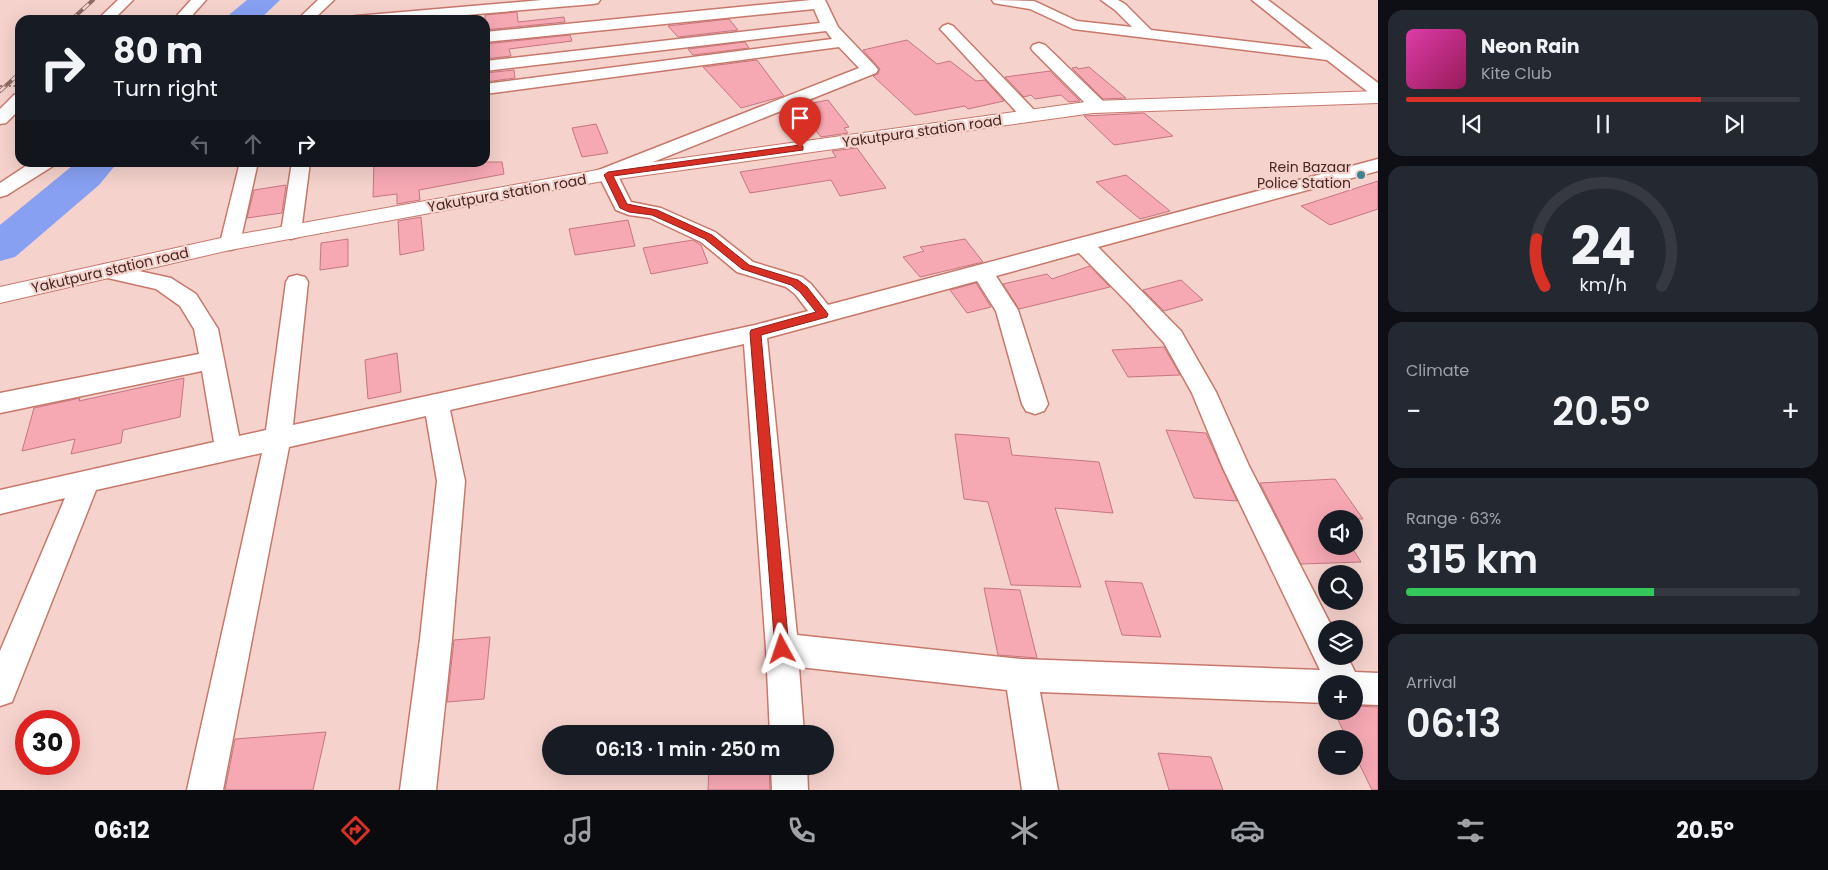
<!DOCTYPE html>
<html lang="en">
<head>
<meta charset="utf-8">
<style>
  body { margin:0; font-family:Poppins,sans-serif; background:#242831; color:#f1f3f6; height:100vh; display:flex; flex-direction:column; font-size:19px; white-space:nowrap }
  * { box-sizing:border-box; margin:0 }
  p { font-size:16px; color:#9ea1a6 }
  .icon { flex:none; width:28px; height:28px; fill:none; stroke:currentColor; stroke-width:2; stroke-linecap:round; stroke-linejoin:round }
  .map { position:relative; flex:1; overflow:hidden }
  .sheet { display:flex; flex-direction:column; gap:10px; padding:10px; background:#0d0f14; width:450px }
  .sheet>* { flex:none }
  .guide { position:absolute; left:15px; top:15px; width:475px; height:152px; border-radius:15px; box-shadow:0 5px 20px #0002; background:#171b24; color:#f1f3f6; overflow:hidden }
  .fabs { position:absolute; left:1318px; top:510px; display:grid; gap:10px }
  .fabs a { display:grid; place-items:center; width:45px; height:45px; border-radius:50%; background:#171b24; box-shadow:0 5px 20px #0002; font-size:25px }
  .speed { position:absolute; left:15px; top:710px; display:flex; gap:10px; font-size:25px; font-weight:700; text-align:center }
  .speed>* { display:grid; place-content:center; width:65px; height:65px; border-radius:50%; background:#171b24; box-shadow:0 5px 20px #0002; line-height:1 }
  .speed .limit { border:8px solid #d22; background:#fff; color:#111 }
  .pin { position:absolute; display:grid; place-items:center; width:42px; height:42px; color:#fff; margin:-51px -21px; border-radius:50% 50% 50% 0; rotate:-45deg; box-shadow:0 0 5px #0007 }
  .pin .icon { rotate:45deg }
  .me { position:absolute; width:55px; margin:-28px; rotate:355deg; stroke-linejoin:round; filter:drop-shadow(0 0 4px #0008) }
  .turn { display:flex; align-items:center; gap:18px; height:105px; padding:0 15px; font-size:22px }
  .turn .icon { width:65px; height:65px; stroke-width:2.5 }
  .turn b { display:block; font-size:35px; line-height:42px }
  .lanes { display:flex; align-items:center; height:48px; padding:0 15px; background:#0003; justify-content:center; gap:25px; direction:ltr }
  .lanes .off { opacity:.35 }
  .big { font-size:38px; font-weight:600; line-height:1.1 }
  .sheet .card { flex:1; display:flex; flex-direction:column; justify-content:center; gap:8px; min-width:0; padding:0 18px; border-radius:15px; background:#242831 }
  .sheet .dial { align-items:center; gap:0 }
  .dial svg { height:130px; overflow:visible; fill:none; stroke:#363941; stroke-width:7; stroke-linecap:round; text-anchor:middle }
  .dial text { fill:#f1f3f6; stroke:none }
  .song { display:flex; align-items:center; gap:15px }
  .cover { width:60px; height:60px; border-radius:8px; background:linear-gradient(135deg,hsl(320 70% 55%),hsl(330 70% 35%)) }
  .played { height:5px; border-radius:2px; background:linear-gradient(90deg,#d93025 75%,#363941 75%) }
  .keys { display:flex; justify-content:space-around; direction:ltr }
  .heat { display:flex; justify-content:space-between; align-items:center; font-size:28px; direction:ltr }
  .charge { height:8px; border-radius:4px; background:linear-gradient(90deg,#34c759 63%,#363941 0) }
  .trip { position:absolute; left:542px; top:725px; width:292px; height:50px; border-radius:25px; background:#171b24; box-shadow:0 5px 20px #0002; font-weight:600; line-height:50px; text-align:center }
  .tabs { display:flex; height:80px; justify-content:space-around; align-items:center; background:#090b0e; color:#9ea1a6 }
  .tabs .icon { width:35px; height:35px }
  .tabs .active { color:#d93025 }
  .tabs b { font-size:22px; color:#f1f3f6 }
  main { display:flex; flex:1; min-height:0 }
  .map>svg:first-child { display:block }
</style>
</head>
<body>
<main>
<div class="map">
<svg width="1378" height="790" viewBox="0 0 1378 790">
  <rect width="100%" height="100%" fill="#f5d2cc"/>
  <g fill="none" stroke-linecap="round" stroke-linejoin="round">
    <g fill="#87a0f2" fill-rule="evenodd">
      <path d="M247,0H280L259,20H226L230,14Z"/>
      <path d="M77,162H118L99,185L15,257L0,261V225Z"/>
    </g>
  </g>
  <g fill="#f6a8b3" stroke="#c57682">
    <path d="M517,12L518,22L564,17L565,22L485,30V15Z"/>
    <path d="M729,19L738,30L678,37L668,26Z"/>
    <path d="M570,35L572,41L509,49L511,56L485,59V44Z"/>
    <path d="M907,40L937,64L950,61L976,81L985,80L1004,101L968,109L965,106L915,115L873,76L878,74L880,69L863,50Z"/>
    <path d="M745,42L749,48L693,55L688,49Z"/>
    <path d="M757,60L784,96L741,108L703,67Z"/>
    <path d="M1077,67L1078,69L1089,67L1126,98L1103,99L1072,68Z"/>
    <path d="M514,70L515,78L485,82V73Z"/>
    <path d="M1050,71L1080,101L1069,102L1061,95L1035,99L1031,95L1024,97L1005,77Z"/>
    <path d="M828,100L849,127L844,128L848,133L821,137L797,106Z"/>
    <path d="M1144,113L1173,136L1114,145L1084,116Z"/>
    <path d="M596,124L608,153L582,157L572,128Z"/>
    <path d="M857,148L886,188L840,196L831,180L750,193L740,172L836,157L832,151Z"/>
    <path d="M374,162H502L504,174L419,190L420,200L397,204V194L373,197Z"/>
    <path d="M1126,175L1170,211L1140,219L1096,182Z"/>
    <path d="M1378,181V209L1330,225L1301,206Z"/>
    <path d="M286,185L282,213L247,218L254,190Z"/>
    <path d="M421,217L424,250L400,255L398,221Z"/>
    <path d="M628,220L635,246L575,255L569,229Z"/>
    <path d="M348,239V266L320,270L321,243Z"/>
    <path d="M965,239L983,262L920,277L903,257L924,251L920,247Z"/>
    <path d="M693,240L701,245L708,263L651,274L643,248Z"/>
    <path d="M1090,266L1110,287L1019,309L1003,284L1047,274L1052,279Z"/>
    <path d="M1181,280L1203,300L1164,311L1143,290Z"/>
    <path d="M976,283L991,307L967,313L950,290Z"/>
    <path d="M1164,347L1180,375L1128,377L1112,350Z"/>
    <path d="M397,353L401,392L368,399L365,360Z"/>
    <path d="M184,378L180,417L123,430L121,443L71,454L75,439L22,451L34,408L80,398L79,401Z"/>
    <path d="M1166,430L1206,433L1237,501L1194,498Z"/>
    <path d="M955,434L1009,438L1012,455L1099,462L1113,513L1055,508L1081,587L1011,585L988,502L964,499Z"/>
    <path d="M1335,479L1363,519H1326V546H1351L1361,562L1301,564L1260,483Z"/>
    <path d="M1105,581L1142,583L1161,637L1122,635Z"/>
    <path d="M984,588L1020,590L1037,658L998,655Z"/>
    <path d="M490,637L484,699L447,702L454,640Z"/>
    <path d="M1354,706L1378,707V790H1372L1354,753V739H1347L1334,711H1354Z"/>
    <path d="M326,732L313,790H225L235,739Z"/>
    <path d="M1158,753L1211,757L1223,790H1169Z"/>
    <path d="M709,766H769L770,790H708Z"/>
  </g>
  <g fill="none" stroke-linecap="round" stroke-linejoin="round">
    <g stroke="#c7786b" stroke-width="3">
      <g id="minor">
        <path d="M118,0H133L113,20H97Z"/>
        <path d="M191,0H206L188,20H173Z"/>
        <path d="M318,0H334L313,20H297Z"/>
        <path d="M542,0H600L598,3L593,4L408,20H349L351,17L356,16Z"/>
        <path d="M811,0H825L838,27L876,67L878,70L876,73L618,176L631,202L661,208L715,232L753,262L802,277L811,284L828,305L1378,159V171L1098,247L1181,331L1216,392L1249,466L1333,629H1326V656H1347L1355,672L1378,673V705L1354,704V684H1326V703L1040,692L1058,790H1022L1007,690L799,667L804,734H770L766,649L744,344L450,410L465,481L452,639L436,790H400L420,639L437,481L426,416L289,447L223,790H187L262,453L96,490L12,702L0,706V651L65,498L0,514V490L214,442L202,371L0,413V393L199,354L194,329L180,306L156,289L99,276L96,271L99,266L107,264L171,278L196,294L218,329L239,436L266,430L286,282L289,277L297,275L305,277L308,282L293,425L755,325L808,311L795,294L786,287L737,272L701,242L650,218L629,215L616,210L601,180L596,179L593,175L596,171L859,68L839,47L485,94V84L832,39L826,31L485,71V61L820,23L814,9L485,42V32ZM1079,253L1130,305L1164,343L1192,393L1223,468L1320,670L1021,659L797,635L767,338L977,281L996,311L1022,404L1026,411L1035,414L1044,411L1048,404L1018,310L996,276Z"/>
        <path d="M992,0L1034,1L1077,21L1132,27L1115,10L1101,0H1118L1125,4L1151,30L1313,49L1252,0H1268L1378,83V96L1372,95L1327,60L1073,29L1030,9L999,4L994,3Z"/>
        <path d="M948,24L953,26L1036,112L1039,116L1036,120L1030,121L1024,120L943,32L940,29L943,26Z"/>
        <path d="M1039,43L1045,45L1105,103L1108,107L1105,111L1099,112L1093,111L1033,51L1031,48L1033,45Z"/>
        <path d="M20,94V109L6,123L0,124V109L14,95Z"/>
        <path d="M32,162H55L53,166L7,195L0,197V183Z"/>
        <path d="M240,162H258L240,243L237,248L230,250L223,248L220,243Z"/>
        <path d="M292,162H310L301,232L298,237L291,239L284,237L281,232Z"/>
        <path d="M771,766H807L808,790H772Z"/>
      </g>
    </g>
    <g stroke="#c7786b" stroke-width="2">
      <path id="tertiary" d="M1378,91V103L1093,113L603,181L230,250L0,303V287L230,236L603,169L1093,101Z"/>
    </g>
    <use href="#minor" fill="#fff" fill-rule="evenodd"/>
    <use href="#tertiary" fill="#fff" fill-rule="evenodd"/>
    <g stroke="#8c6b66" stroke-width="4">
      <g id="rail">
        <path d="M71,20L93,0"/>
        <path d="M0,91L20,73"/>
      </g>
    </g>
    <use href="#rail" stroke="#f5d2cc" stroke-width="2.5" stroke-dasharray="8" stroke-linecap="butt"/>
    <path stroke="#9c7b75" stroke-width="2" stroke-dasharray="2 2.5" stroke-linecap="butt" d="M0,86H20"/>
  </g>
  <path fill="#d93025" stroke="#8d1f18" d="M800,145L803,146V150L613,176L627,204L657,210L712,235L749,265L798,280L807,287L828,314L827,317L761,335L789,649L787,654L782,656L777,654L775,649L750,333L751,330L816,312L800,292L791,285L742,269L705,239L652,215L629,212L620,208L604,175L608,172Z"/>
  <circle fill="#3e8490" stroke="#f5d2cc" stroke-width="2" cx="1361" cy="175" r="5"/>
  <g text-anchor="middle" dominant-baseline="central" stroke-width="4.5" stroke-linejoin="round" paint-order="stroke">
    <g font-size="14" fill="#472722" stroke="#f5d2cc">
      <text transform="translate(922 131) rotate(-8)">Yakutpura station road</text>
      <text transform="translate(507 193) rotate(-10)">Yakutpura station road</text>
      <text transform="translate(110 270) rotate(-13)">Yakutpura station road</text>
    </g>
    <g font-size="14" fill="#472722" stroke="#f5d2cc" text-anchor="end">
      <text x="1351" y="167">Rein Bazaar<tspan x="1351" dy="16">Police Station</tspan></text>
    </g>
  </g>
</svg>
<div class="fabs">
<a><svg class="icon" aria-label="sound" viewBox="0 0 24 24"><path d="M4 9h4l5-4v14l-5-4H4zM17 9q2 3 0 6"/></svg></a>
<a><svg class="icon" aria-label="search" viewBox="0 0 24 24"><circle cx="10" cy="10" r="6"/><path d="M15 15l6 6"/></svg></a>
<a><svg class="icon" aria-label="layers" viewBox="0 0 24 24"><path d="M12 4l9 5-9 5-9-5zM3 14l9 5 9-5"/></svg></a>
<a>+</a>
<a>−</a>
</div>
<div class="speed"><div class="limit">30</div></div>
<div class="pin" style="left:800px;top:148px;background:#d93025"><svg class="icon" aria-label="arrive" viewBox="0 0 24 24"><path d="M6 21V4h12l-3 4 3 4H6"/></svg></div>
<svg class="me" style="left:782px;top:649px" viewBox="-20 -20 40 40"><path d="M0-17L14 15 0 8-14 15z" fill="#d93025" stroke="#fff" stroke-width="4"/></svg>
<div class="trip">06:13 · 1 min · 250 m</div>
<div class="guide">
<div class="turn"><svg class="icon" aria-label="right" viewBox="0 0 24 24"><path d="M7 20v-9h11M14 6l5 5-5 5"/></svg><div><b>80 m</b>Turn right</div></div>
<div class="lanes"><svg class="icon off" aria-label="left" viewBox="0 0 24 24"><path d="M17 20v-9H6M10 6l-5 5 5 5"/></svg><svg class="icon off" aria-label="ahead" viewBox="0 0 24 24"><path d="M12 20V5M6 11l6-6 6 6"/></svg><svg class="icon" aria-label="right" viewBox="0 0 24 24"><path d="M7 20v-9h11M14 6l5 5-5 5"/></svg></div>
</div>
</div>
<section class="sheet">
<div class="card">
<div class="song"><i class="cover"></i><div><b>Neon Rain</b><p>Kite Club</p></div></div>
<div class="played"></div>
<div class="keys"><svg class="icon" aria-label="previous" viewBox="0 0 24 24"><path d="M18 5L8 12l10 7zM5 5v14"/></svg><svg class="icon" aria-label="pause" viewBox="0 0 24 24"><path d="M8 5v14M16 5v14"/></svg><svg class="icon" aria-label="next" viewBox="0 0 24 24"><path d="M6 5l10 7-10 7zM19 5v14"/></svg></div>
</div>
<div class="card dial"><svg viewBox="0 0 100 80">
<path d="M14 69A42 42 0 1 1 86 69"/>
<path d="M14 69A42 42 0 0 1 9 40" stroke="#d93025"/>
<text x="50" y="56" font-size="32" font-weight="700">24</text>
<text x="50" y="72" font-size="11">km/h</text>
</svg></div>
<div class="card"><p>Climate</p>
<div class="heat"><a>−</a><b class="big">20.5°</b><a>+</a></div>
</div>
<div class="card"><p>Range · 63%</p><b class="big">315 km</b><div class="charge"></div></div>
<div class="card"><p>Arrival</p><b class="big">06:13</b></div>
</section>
</main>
<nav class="tabs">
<b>06:12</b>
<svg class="icon active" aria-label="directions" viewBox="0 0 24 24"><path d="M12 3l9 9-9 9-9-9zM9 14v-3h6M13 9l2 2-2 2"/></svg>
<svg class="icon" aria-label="music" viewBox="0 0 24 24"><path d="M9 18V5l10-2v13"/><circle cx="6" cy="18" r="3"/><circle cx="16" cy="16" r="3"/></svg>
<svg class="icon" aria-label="phone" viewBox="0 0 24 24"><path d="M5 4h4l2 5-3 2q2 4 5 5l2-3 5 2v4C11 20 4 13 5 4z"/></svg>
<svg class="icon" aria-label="climate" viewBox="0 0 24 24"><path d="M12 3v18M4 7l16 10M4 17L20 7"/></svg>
<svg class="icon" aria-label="car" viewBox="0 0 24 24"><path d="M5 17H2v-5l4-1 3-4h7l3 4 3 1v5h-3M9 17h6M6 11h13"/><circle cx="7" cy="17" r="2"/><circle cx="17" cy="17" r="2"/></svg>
<svg class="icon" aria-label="filters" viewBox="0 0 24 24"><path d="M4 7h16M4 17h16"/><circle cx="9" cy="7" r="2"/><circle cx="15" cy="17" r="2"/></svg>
<b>20.5°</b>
</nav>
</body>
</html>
